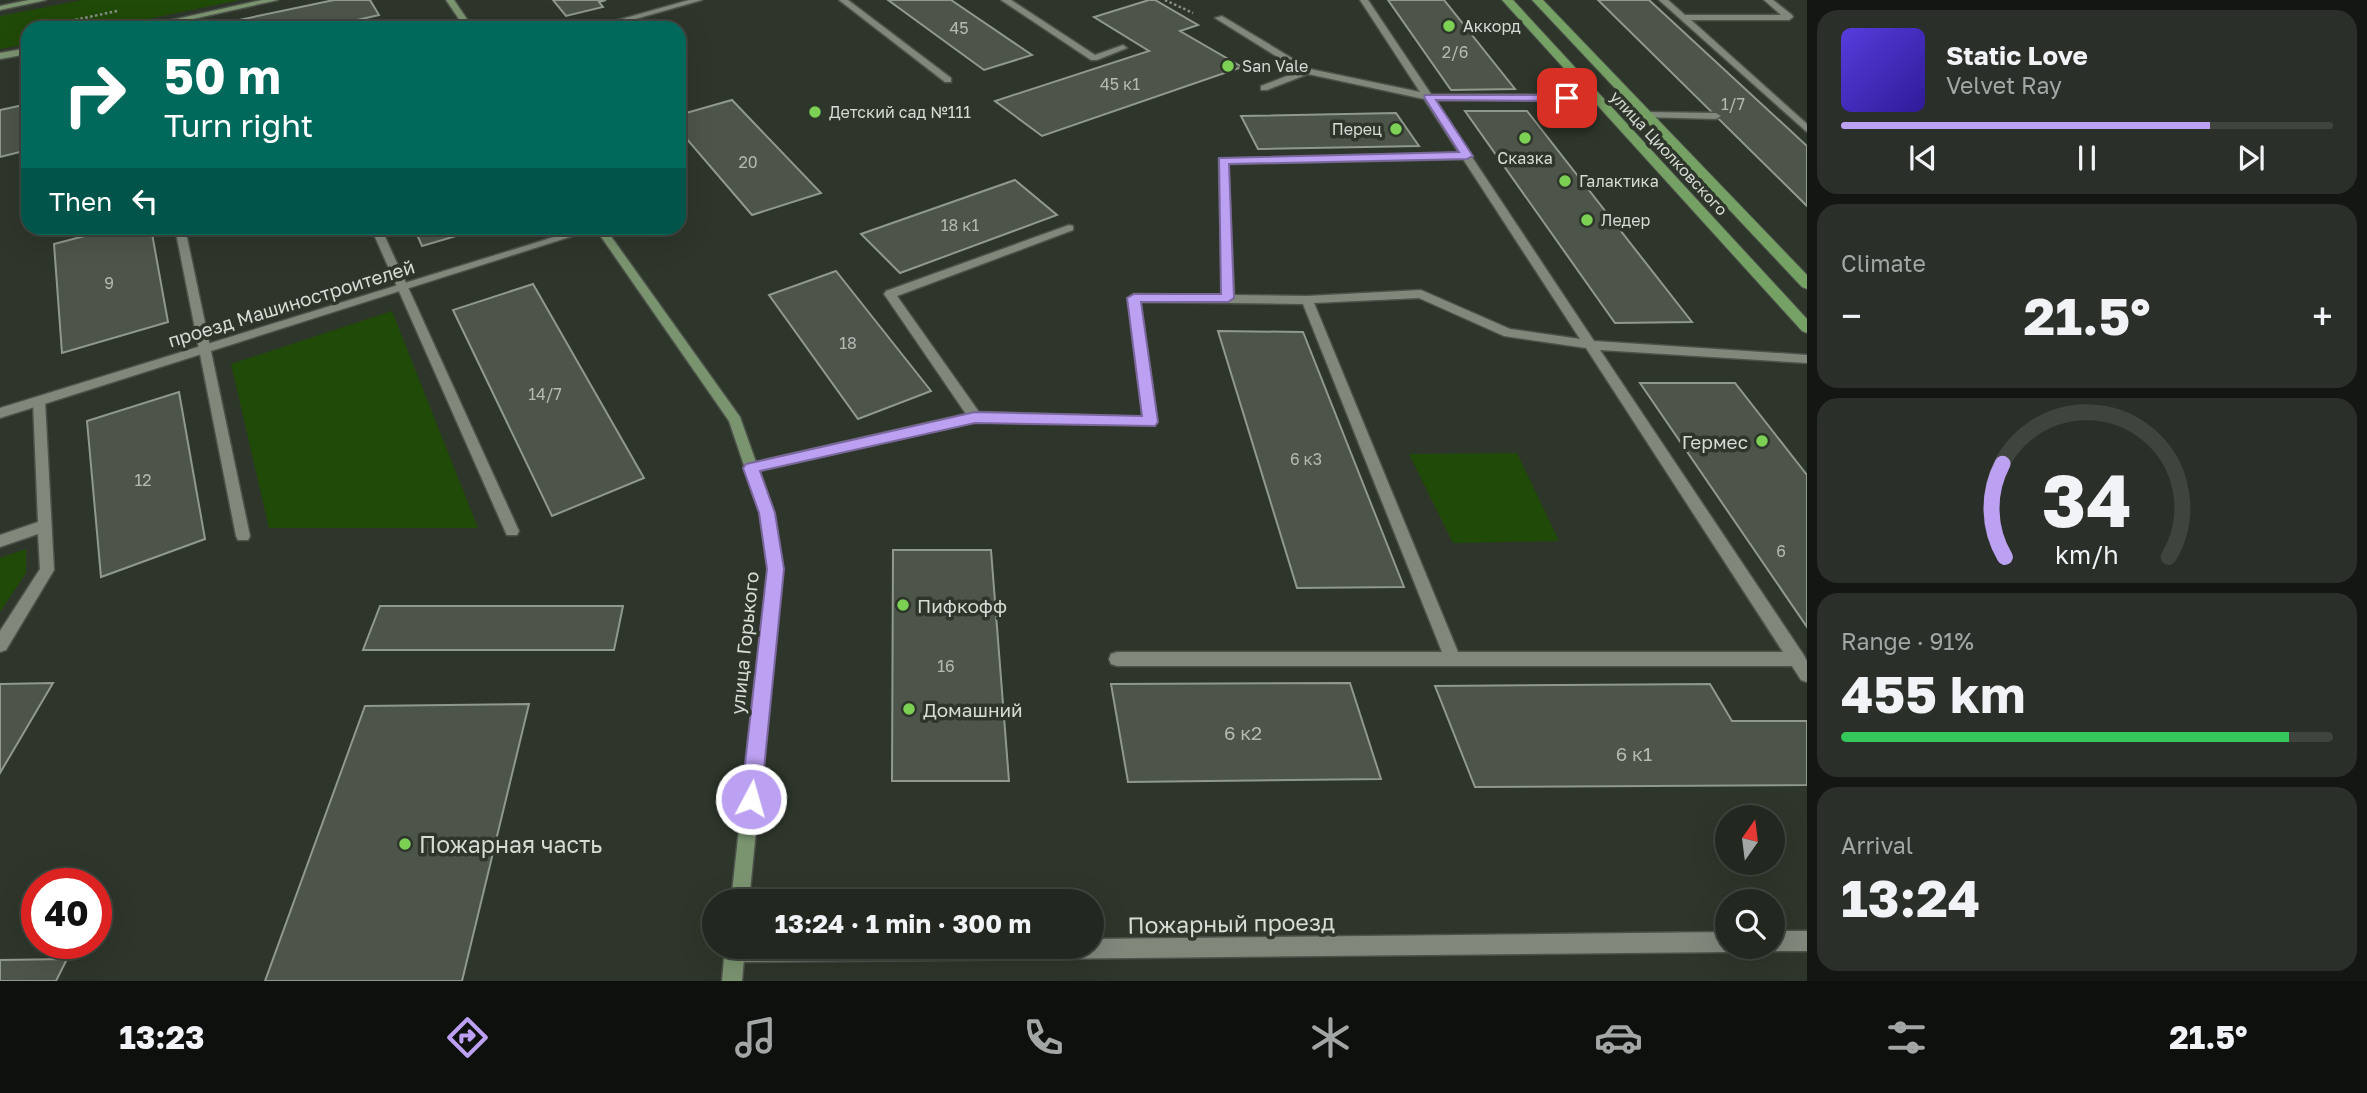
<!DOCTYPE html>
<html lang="en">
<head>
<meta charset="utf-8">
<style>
  body { margin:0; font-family:"Golos Text",sans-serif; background:#2a3029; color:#f1f3f6; height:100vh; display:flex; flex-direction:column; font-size:26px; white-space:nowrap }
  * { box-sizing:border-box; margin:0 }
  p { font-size:23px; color:#a2a6a5 }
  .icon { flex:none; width:38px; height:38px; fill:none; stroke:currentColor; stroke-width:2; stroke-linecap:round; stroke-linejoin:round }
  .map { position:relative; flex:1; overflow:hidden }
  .panel { display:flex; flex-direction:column; gap:10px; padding:10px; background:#131612; width:560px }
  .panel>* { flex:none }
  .hud { position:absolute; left:21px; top:21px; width:665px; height:214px; border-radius:21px; box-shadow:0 7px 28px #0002,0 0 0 2px #3f443e; background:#00695c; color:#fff; overflow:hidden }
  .needle { width:46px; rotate:14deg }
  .fabs { position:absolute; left:1715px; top:805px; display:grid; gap:14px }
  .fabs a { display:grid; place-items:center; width:70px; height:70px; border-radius:50%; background:#222820; box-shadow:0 7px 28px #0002,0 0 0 2px #3f443e; font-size:35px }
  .speed { position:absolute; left:21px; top:868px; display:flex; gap:14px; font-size:35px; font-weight:700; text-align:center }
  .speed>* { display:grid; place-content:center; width:91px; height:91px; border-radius:50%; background:#222820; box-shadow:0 7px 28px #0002,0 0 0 2px #3f443e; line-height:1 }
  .speed .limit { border:10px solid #d22; background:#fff; color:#111 }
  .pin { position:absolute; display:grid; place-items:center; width:60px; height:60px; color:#fff; margin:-30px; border-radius:14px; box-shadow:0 4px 10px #0006 }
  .me { position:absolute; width:77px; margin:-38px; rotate:6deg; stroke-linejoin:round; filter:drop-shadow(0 0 5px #0008) }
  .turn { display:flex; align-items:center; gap:24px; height:147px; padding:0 28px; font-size:32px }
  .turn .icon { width:91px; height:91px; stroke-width:2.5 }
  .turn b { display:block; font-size:49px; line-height:60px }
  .then { display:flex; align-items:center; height:66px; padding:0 28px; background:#0003; gap:14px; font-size:26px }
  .big { font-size:52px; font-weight:700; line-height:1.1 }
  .panel .card { flex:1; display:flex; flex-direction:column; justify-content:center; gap:10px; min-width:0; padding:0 24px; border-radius:21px; background:#2a3029 }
  .panel .dial { align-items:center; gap:0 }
  .dial svg { height:182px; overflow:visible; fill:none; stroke:#3f443e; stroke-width:7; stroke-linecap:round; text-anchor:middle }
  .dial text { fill:#f1f3f6; stroke:none }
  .song { display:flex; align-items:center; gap:21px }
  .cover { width:84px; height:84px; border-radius:10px; background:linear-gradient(135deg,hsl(250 70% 55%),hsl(250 70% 35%)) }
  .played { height:7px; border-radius:4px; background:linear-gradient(90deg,#bca0f2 75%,#3f443e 75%) }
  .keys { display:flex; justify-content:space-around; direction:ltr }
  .heat { display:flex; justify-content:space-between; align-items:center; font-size:38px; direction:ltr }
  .charge { height:10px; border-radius:5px; background:linear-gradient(90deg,#34c759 91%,#3f443e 0) }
  .trip { position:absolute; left:702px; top:889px; width:402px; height:70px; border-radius:35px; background:#222820; box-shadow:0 7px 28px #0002,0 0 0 2px #3f443e; font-weight:700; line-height:70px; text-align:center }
  .tab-bar { display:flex; height:112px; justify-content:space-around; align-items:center; background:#0e100d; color:#a2a6a5 }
  .tab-bar .icon { width:49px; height:49px }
  .tab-bar .active { color:#bca0f2 }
  .tab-bar b { font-size:32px; color:#f1f3f6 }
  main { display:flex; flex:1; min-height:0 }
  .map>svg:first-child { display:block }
</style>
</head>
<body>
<main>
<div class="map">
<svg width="1807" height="981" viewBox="0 0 1807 981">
  <rect width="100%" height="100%" fill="#2e362b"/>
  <g fill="#204a07">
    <path d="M82,0H240L104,28H28V44L0,49V16Z"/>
    <path d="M392,311L478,528H269L231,364Z"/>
    <path d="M1517,453L1559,541L1453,543L1409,454Z"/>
    <path d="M26,549V573L0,612V558Z"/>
  </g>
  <g fill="#4d554a" stroke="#90998d" stroke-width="2">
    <path d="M334,0H370L379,15L322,28H222L220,24Z"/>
    <path d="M553,0H606L599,2L603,7L566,16Z"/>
    <path d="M888,0H951L1032,55L984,70Z"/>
    <path d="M1149,0H1155L1198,25L1180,31L1242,67L1042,136L995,101L1149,51L1094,17Z"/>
    <path d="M1388,0H1444L1515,89L1451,90Z"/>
    <path d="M1598,0H1649L1807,146V206Z"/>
    <path d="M732,100L821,193L752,215L679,130V115Z"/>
    <path d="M28,104V150L0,157V110Z"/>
    <path d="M1465,111H1527L1692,322L1615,323Z"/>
    <path d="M1396,113L1419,146L1258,149L1241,116Z"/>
    <path d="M1015,180L1057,215L900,273L861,234Z"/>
    <path d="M115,228H151L168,322L62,353L54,244Z"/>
    <path d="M414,228H483L422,246Z"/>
    <path d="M836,271L931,391L858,419L769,295Z"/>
    <path d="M533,284L644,478L552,516L453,310Z"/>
    <path d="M1218,331L1303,332L1404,587L1297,588Z"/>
    <path d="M1640,383H1735L1807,475V627Z"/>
    <path d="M179,392L205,539L101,577L87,421Z"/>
    <path d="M893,550H991L1009,781H892Z"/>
    <path d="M380,606H623L614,650H363Z"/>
    <path d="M53,683L0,773V684Z"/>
    <path d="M1350,683L1381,779L1128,782L1111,684Z"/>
    <path d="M1710,684L1732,721H1807V785L1475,787L1435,686Z"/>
    <path d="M529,704L462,981H265L365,706Z"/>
    <path d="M67,959L56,981H0V960Z"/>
  </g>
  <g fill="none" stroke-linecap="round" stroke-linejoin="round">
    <g stroke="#4c524a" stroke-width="3">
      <g id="lane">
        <path d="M689,0H702L604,28H590Z"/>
        <path d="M839,0H848L951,78V82H945Z"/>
        <path d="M1001,0H1011L1095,55L1123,45L1127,48L1097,60H1091Z"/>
        <path d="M1360,0H1368L1431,94L1595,95L1600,98L1595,101L1434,100L1594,341L1807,355V363L1600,350L1803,654L1807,661V682L1801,680L1792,666H1117L1111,664L1109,659L1111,654L1117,652H1442L1303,304L1140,302L1157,422L1155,425L975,422L751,473L746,472L744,468L751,463L966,414L884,294L886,291L1069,225L1073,226V230L897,296L979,412L1143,417L1128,298L1134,294L1222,295L1219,159L1459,153L1424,99L1308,74L1267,90H1261V86L1300,71L1215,18L1222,16L1310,69L1420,92ZM1463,159L1580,339L1510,329L1421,290L1307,296L1234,295L1228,164ZM1419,298L1504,336L1586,348L1783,652H1458L1314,303Z"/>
        <path d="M1659,0H1668L1685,15H1781L1764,0H1773L1792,15L1793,17L1789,20H1691L1807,124V132Z"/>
        <path d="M1645,112L1716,113L1721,116L1716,119L1642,117V113Z"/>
        <path d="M175,228H185L250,536L248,540H238L236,536Z"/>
        <path d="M371,228H381L519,531L517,535H507L505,531Z"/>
        <path d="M39,396L45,401L54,570L6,650L0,652V631L40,569L38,534L0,547V535L38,522L33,401Z"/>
      </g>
    </g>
    <g stroke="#4c524a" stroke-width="3">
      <g id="street">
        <path d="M583,228H598L0,418V408Z"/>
        <path d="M1773,931H1807V951H1773L1766,948L1773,947Z"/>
        <path d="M1727,932V947H1735L1727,952L734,962L727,959L724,952L726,947H1092V939Z"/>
      </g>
    </g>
    <g stroke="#4c524a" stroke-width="3">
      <g id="secondary">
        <path d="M29,0H46L0,10V6Z"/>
        <path d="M262,0H278L152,28H136Z"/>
        <path d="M446,0H454L473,28H465Z"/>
        <path d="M28,48V54L0,59V53Z"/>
        <path d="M595,228H605L740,417L774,513L782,569L749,901H731L768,569L760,513L729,421Z"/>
        <path d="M725,947H745L742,981H722Z"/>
      </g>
    </g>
    <g stroke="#4c524a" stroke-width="2">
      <g id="primary">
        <path d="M1502,0H1513L1807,319V333L1802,331Z"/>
        <path d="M1532,0H1543L1807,275V289L1802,287Z"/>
      </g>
    </g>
    <g stroke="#888e86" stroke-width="2.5" stroke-dasharray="2.5 2.5" stroke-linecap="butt">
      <path d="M1165,0L1193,13"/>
      <path d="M51,25L117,11"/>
    </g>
    <use href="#lane" fill="#80887c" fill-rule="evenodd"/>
    <use href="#street" fill="#80887c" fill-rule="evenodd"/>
    <use href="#secondary" fill="#7b9470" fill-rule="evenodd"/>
    <use href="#primary" fill="#76a164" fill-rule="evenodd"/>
  </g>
  <path fill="#bca0f2" stroke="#7a689d" stroke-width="2" d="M1425,95H1567L1573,98L1567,101L1436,100L1473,156L1467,159L1229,164L1234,298L1228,302H1141L1158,422L1155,426L975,423L760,471L775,513L784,569L761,799L758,806L751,809L744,806L741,799L767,569L759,513L743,468L746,464L975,412L1142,416L1127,298L1134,294H1221L1219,158L1459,152L1424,97Z"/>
  <g fill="#7cd155" stroke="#2e362b" stroke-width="2.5">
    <circle cx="1449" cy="26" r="7"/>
    <circle cx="1228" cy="66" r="7"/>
    <circle cx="815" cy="112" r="7"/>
    <circle cx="1396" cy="129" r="7"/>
    <circle cx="1525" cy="138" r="7"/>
    <circle cx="1565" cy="181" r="7"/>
    <circle cx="1587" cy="220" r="7"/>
    <circle cx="1762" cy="441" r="7"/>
    <circle cx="903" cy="605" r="7"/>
    <circle cx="909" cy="709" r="7"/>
    <circle cx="405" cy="844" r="7"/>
  </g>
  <g text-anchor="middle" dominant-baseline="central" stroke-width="7" stroke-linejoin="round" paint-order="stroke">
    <g font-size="16" fill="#d6dbd4" stroke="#2e362b" text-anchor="start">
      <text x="1463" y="26">Аккорд</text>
      <text x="1242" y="66">San Vale</text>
      <text x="829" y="112">Детский сад №111</text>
      <text x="1382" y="129" text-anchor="end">Перец</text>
      <text x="1525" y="158" text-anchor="middle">Сказка</text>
      <text x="1579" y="181">Галактика</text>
      <text x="1601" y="220">Ледер</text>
    </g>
    <g font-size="16" fill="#b4bab2">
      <text x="959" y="28">45</text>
      <text x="1455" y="52">2/6</text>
      <text x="1120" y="84">45 к1</text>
      <text x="1733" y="104">1/7</text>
      <text x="748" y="162">20</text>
      <text x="960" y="225">18 к1</text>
      <text x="109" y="283">9</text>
      <text x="848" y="343">18</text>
      <text x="545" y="394">14/7</text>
      <text x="1306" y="459">6 к3</text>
      <text x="143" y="480">12</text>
      <text x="1781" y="551">6</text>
      <text x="946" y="666">16</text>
    </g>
    <g font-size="16" fill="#d6dbd4" stroke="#2e362b">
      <text transform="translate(1669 153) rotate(47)">улица Циолковского</text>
    </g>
    <g font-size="19" fill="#d6dbd4" stroke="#2e362b">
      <text transform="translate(291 303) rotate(-17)">проезд Машиностроителей</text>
      <text transform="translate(744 643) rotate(-84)">улица Горького</text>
    </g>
    <g font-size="19" fill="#d6dbd4" stroke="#2e362b" text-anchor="start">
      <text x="1748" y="441" text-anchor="end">Гермес</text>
      <text x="917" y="605">Пифкофф</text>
      <text x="923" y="709">Домашний</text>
    </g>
    <g font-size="19" fill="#b4bab2">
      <text x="1243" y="732">6 к2</text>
      <text x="1634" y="753">6 к1</text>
    </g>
    <g font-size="23" fill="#d6dbd4" stroke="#2e362b" text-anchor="start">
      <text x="419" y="844">Пожарная часть</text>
    </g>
    <g font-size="23" fill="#d6dbd4" stroke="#2e362b">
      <text transform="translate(1231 923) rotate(-1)">Пожарный проезд</text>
    </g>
  </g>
</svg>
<div class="fabs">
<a><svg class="needle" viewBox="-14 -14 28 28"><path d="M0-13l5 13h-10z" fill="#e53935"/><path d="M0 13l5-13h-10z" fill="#a2a6a5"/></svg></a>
<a><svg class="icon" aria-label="search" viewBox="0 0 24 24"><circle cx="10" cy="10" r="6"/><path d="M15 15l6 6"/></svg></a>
</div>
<div class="speed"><div class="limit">40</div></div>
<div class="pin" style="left:1567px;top:98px;background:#d93025"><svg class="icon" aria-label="arrive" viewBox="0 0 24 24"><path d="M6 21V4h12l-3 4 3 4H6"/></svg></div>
<svg class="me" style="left:751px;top:799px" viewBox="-20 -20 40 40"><circle r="17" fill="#bca0f2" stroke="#fff" stroke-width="3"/><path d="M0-11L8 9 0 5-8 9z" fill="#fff"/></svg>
<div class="trip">13:24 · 1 min · 300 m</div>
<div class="hud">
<div class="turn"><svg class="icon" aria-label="right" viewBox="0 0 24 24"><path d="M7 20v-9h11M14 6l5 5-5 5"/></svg><div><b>50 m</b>Turn right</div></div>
<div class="then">Then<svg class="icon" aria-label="left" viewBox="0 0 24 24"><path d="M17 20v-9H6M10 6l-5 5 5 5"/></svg></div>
</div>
</div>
<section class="panel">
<div class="card">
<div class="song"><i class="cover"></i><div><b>Static Love</b><p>Velvet Ray</p></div></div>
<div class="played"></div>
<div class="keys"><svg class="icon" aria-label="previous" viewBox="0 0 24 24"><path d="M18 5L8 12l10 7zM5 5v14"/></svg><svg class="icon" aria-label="pause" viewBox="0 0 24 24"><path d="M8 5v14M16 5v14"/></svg><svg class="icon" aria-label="next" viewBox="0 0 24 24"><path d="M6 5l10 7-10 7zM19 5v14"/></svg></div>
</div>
<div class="card"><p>Climate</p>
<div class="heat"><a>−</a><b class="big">21.5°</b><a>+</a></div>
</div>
<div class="card dial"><svg viewBox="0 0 100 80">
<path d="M14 69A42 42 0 1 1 86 69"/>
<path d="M14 69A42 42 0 0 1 13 28" stroke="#bca0f2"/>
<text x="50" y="56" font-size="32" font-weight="700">34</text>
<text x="50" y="72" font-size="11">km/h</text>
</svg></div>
<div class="card"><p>Range · 91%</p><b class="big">455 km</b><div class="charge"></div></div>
<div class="card"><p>Arrival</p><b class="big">13:24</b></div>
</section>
</main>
<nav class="tab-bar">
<b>13:23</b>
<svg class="icon active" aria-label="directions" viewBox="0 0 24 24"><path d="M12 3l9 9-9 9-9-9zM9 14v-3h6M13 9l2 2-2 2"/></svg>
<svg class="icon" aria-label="music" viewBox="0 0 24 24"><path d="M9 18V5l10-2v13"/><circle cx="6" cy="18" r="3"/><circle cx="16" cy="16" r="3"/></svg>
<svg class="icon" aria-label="phone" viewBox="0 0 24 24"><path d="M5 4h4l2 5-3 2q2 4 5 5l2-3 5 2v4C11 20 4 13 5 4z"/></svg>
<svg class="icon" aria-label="climate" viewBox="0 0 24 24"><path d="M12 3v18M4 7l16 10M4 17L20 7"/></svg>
<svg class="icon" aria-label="car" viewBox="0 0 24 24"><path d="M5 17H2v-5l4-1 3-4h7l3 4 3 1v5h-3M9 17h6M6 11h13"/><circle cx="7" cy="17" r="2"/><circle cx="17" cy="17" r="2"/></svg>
<svg class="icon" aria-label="filters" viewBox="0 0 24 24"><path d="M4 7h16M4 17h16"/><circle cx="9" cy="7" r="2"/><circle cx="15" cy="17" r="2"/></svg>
<b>21.5°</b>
</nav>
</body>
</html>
